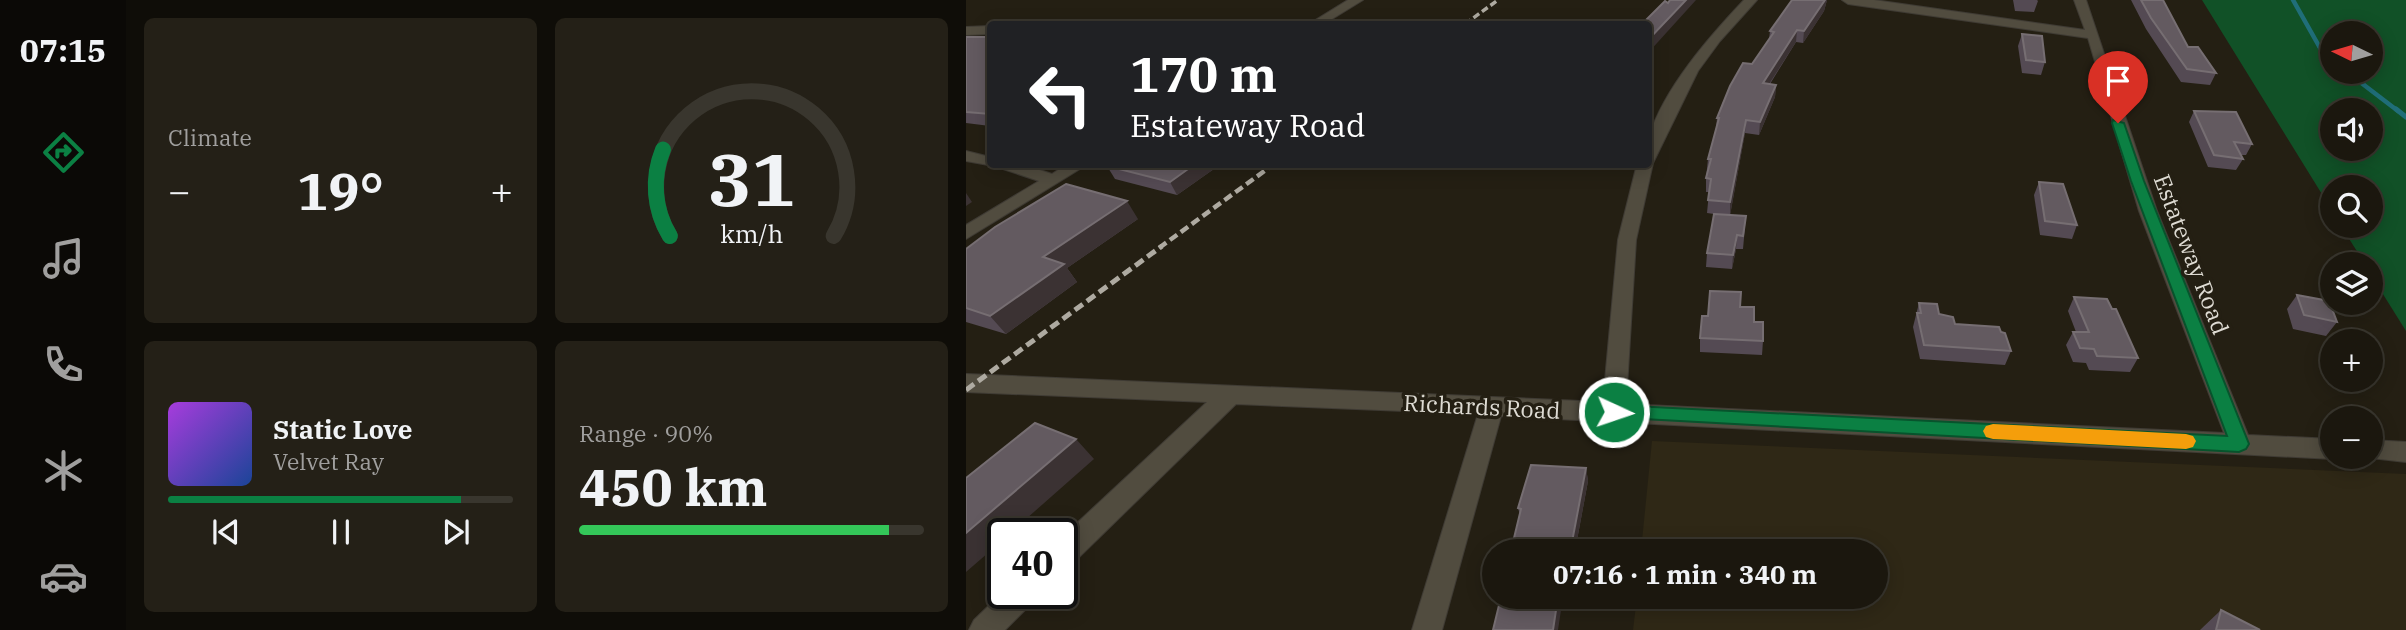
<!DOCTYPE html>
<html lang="en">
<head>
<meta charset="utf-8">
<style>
  body { margin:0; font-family:"IBM Plex Serif",serif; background:#242017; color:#f1f3f6; height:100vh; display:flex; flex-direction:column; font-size:26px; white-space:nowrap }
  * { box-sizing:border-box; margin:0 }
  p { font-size:23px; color:#a09f9e }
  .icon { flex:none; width:38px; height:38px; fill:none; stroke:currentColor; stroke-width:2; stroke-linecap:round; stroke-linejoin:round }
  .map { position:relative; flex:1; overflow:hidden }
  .details { display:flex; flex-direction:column; gap:18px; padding:18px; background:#0f0d08; width:840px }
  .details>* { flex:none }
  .guide { position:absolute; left:21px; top:21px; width:665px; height:147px; border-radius:7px; box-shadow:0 4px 18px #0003,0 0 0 2px #39362e; background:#202124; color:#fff; overflow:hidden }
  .needle { width:46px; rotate:275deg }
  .fabs { position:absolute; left:1354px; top:21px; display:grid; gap:14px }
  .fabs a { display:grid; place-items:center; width:63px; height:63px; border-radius:50%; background:#1b170e; box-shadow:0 4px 18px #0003,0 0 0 2px #39362e; font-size:35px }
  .speed { position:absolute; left:21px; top:518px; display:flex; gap:14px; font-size:35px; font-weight:700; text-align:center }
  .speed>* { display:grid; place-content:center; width:91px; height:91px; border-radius:50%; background:#1b170e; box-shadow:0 4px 18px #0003,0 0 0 2px #39362e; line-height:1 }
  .speed .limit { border:4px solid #111; border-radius:10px; background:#fff; color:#111 }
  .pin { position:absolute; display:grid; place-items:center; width:60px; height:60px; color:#fff; margin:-72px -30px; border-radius:50% 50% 50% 0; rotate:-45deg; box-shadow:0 0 7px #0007 }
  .pin .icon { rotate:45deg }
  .me { position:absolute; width:77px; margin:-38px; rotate:93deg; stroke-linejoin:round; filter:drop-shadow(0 0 5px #0008) }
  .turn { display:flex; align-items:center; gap:24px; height:147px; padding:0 28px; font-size:32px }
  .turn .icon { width:91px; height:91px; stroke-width:2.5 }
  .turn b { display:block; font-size:49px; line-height:60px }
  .big { font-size:52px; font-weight:700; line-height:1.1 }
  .details .tile { flex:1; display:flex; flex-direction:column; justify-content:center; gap:10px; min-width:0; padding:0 24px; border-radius:10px; background:#242017 }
  .details .dial { align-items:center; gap:0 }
  .dial svg { height:182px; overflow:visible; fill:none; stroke:#39362e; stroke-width:7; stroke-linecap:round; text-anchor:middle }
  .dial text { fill:#f1f3f6; stroke:none }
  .song { display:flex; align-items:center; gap:21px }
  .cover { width:84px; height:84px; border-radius:10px; background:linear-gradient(135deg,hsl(280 70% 55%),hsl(220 70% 35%)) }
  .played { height:7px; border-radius:4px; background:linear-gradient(90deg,#0b8043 85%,#39362e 85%) }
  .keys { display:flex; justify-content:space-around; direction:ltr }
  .heat { display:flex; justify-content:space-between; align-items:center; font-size:38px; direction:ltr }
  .charge { height:10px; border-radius:5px; background:linear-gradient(90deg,#34c759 90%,#39362e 0) }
  .details .tiles { flex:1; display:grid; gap:18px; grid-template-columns:repeat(2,1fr) }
  .trip { position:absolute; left:516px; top:539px; width:406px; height:70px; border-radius:35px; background:#1b170e; box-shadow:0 4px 18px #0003,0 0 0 2px #39362e; font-weight:700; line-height:70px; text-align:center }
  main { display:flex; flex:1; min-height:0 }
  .dock { display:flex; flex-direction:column; width:126px; justify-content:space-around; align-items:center; background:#0b0906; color:#a09f9e }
  .dock .icon { width:49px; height:49px }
  .dock .on { color:#0b8043 }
  .dock b { font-size:32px; color:#f1f3f6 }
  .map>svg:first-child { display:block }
</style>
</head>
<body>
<main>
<nav class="dock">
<b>07:15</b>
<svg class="icon on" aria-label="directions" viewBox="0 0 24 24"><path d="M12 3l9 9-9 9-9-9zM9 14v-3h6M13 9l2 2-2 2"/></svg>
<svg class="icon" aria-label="music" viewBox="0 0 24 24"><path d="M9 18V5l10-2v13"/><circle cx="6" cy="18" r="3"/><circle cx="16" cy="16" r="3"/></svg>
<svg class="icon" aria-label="phone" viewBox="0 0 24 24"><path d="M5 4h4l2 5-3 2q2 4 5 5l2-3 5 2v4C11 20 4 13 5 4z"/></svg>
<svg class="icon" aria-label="climate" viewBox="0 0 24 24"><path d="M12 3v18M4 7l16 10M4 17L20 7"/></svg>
<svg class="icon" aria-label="car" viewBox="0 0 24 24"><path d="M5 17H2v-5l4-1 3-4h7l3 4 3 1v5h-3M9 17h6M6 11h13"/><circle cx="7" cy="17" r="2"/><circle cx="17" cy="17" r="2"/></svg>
</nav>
<section class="details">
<div class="tiles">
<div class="tile"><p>Climate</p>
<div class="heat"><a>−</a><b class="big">19°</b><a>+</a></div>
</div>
<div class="tile dial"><svg viewBox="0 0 100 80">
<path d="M14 69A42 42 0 1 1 86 69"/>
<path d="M14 69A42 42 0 0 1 11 31" stroke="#0b8043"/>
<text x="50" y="56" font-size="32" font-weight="700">31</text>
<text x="50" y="72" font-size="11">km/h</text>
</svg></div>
<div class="tile">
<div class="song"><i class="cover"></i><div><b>Static Love</b><p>Velvet Ray</p></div></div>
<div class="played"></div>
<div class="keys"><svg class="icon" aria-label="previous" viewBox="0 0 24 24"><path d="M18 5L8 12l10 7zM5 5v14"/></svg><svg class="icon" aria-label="pause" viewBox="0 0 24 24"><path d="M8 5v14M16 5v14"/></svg><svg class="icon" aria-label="next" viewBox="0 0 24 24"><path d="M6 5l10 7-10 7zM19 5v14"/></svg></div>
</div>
<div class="tile"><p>Range · 90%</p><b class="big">450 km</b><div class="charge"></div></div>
</div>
</section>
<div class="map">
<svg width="1440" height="630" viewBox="0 0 1440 630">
  <rect width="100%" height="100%" fill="#241f13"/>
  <path fill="#2f2816" d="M686,441L1440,474V630H667L671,597H910V551H675Z"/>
  <path fill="#115127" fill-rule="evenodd" d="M1236,0H1440V331L1405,275V264H1399L1375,226H1405V187H1367V212ZM1367,33H1405V72H1367ZM1405,110V149H1367V110Z"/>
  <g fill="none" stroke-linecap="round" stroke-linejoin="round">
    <g stroke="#206e79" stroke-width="4.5">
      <path d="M1327,0L1358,55L1367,61"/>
      <path d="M1381,72L1432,111"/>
    </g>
    <path stroke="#206e79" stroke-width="5" d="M1430,109L1440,117"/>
    <g stroke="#3f3b34" stroke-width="2">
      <g id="minor">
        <path d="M382,0H397L358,24H343Z"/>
        <path d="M778,0H791L754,41L732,71L687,163L670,240L660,404L1258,433L1173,211L1122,38L882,4L876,0H908L1119,30L1108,0H1120L1191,211L1282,435L1367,439V457H1374L1367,459L535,416L476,630H446L512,414L270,404L106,564L96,567V537L241,402L0,392V374L637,402L652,240L671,164H682C682,156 681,145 683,137C698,88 743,37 778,0Z"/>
        <path d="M24,26V34L0,35V27Z"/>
        <path d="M0,151L24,157V164H55L86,174L101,164H122L0,239V225L73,181L28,166L0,161Z"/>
        <path d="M1405,440L1440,442V462L1396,457H1405Z"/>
        <path d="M37,592L70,593L66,603L39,630H3L8,620Z"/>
      </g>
    </g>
    <use href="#minor" fill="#514c3f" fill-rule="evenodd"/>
    <path stroke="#aeaaa1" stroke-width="3.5" stroke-dasharray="7 3.5" stroke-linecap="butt" d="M499,24L532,0"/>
    <path stroke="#aeaaa1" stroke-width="4.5" stroke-dasharray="9 4.5" stroke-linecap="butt" d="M193,248L308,164"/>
    <path stroke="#aeaaa1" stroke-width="5" stroke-dasharray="10 5" stroke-linecap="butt" d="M0,390L196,246"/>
  </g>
  <g fill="#544a53">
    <path d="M826,0H861L858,11L837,43L830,42L804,84L810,85L809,97L793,135L779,133L764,215L780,216L777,249H770L766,269L740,267L741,253L748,214L741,213L743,192H740V178L742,159L750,128L751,118L803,39L804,31Z"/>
    <path d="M1047,0H1071L1072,1L1068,12L1049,11Z"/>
    <path d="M1165,0H1197L1222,47L1250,73L1244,85L1215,82L1180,29Z"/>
    <path d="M1056,34L1079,62L1075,75L1056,73L1052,46Z"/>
    <path d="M0,37H24V126L0,123Z"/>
    <path d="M1228,111L1286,144L1280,155H1275L1277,159L1270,170L1242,167L1223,122Z"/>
    <path d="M143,164H255L211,195L149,179L141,166Z"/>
    <path d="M579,164H618L617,168Z"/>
    <path d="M1073,182L1111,225L1106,239L1074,235L1068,195Z"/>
    <path d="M172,219L101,268L111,282L40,334L0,322V249Z"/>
    <path d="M1331,295L1371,322L1360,336L1327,329L1321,309Z"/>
    <path d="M1108,297L1146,309L1172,358L1164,372L1123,370L1120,363L1107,362L1100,345L1107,332H1110L1102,311Z"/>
    <path d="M953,303L973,314L989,324L1035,332L1045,351L1039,365L954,359L947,327Z"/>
    <path d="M774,307L788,322L797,341L796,355L734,352V338L742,316Z"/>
    <path d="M620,468L622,481L609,551H552L548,538L554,515L552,508Z"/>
    <path d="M1255,610L1294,630H1234Z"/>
  </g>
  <g fill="#3b3233">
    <path d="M720,0H730L682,53V40Z"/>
    <path d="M859,0H861L858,11L837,43L838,31Z"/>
    <path d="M831,30L830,42L796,95L797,83Z"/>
    <path d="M810,85L809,97L793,135L794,122Z"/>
    <path d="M780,120L779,133L764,216V202Z"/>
    <path d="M229,164H255L211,195L204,182Z"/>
    <path d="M0,193L6,202L0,206Z"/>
    <path d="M161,201L172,219L101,268L111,282L40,334L24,316L77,257Z"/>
    <path d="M771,235L770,249L766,269L767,255Z"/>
    <path d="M110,439L128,459L43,534H37V540L0,572V533Z"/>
    <path d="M620,468L622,481L609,551H608L606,542Z"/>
    <path d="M592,597H597L592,630H587Z"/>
  </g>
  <g fill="#635a60" stroke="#766e72" stroke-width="2">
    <path d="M704,0H720L682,40V24H676L699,1L702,3Z"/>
    <path d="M826,0H859L838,31L831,30L797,83L810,85L794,122L780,120L764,202L742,200L745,179L740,178L745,159H742L753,118H751L764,86L777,63L786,64L808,32L804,31Z"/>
    <path d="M1175,0H1197L1222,47H1232L1250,73L1221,69L1185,18Z"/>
    <path d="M1056,34L1076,36L1079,62L1060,60Z"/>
    <path d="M0,37H24V114L0,112Z"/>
    <path d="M1228,111L1270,112L1286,144L1268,142L1277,159L1248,155Z"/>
    <path d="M143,164H229L204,182L141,166Z"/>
    <path d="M1073,182L1097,184L1111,225L1079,221Z"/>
    <path d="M100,184L161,201L77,257L98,264L24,316L0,308V249L29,227Z"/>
    <path d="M748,214L780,216L777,236L771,235L767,255L741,253Z"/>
    <path d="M744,291L775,292L774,307H788V322H797V341L734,338L736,316H742Z"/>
    <path d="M1331,295L1363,301L1371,322L1338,315Z"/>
    <path d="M1108,297L1141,299L1146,309H1150L1172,358L1131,356L1128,349L1114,348L1107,332H1123Z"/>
    <path d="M953,303L971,304L973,314L987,317L989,324L1033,327L1035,332L1039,333L1045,351L958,345L951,313H955Z"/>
    <path d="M69,423L110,439L0,533V478Z"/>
    <path d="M565,465L620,468L606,542L548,538L555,509L552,508Z"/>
    <path d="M535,597H592L587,630H527Z"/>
    <path d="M1255,610L1294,630H1250Z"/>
  </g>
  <path fill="#0b8043" stroke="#07532c" stroke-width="2" d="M1147,120L1158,123L1178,181L1283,444L1280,449L1273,452L641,417L639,412L641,407L648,405L1261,436L1165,181L1146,123Z"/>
  <path fill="#f59e0b" d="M1027,424L1220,434L1227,436L1230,441L1227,447L1220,449L1027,439L1020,437L1017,431L1020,426Z"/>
  <g text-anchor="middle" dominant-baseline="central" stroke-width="7" stroke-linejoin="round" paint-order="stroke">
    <g font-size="23" fill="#dedbd3" stroke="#241f13">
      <text transform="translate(1226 254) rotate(69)">Estateway Road</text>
      <text transform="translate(516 406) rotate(3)">Richards Road</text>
    </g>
  </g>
</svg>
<div class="fabs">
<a><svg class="needle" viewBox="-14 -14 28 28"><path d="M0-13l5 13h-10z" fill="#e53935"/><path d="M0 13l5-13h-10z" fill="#a09f9e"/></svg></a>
<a><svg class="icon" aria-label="sound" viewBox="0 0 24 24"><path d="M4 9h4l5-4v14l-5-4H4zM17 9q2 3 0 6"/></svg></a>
<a><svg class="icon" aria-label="search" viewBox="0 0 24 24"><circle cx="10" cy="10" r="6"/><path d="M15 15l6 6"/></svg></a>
<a><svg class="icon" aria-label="layers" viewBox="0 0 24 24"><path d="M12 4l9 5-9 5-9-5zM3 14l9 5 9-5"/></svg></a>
<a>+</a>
<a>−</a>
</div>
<div class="speed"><div class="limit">40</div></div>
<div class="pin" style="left:1152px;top:123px;background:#d93025"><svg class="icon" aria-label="arrive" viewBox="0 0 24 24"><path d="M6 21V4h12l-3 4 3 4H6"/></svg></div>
<svg class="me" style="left:648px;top:412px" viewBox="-20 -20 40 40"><circle r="17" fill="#0b8043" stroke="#fff" stroke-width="3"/><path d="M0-11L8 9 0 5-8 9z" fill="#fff"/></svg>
<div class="trip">07:16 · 1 min · 340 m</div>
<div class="guide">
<div class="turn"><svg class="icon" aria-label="left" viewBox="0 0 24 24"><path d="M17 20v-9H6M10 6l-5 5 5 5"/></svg><div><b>170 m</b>Estateway Road</div></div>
</div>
</div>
</main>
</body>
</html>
